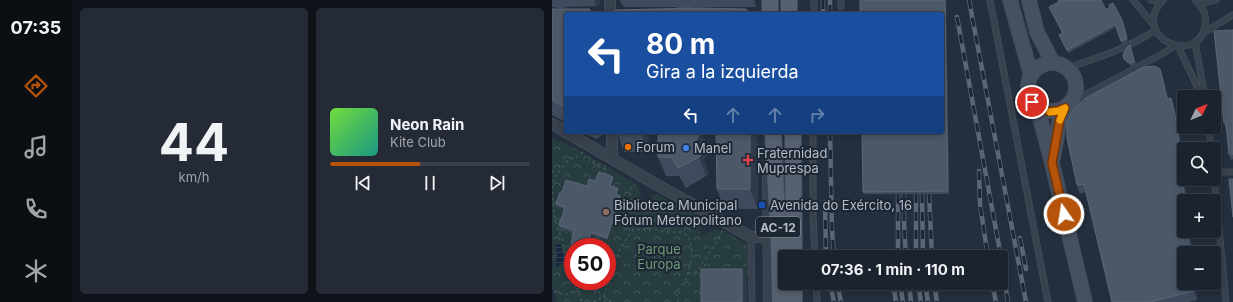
<!DOCTYPE html>
<html lang="es">
<head>
<meta charset="utf-8">
<style>
  body { margin:0; font-family:Inter,sans-serif; background:#242b36; color:#f1f3f6; height:100vh; display:flex; flex-direction:column; font-size:15px; white-space:nowrap }
  * { box-sizing:border-box; margin:0 }
  p { font-size:13px; color:#a0a4aa }
  .icon { flex:none; width:22px; height:22px; fill:none; stroke:currentColor; stroke-width:2; stroke-linecap:round; stroke-linejoin:round }
  .map { position:relative; flex:1; overflow:hidden }
  .side { display:flex; flex-direction:column; gap:8px; padding:8px; background:#0f1319; width:480px }
  .side>* { flex:none }
  .hud { position:absolute; left:12px; top:12px; width:380px; height:122px; border-radius:4px; box-shadow:0 2px 6px #0003,0 0 0 1px #39404a; background:#1a4fa0; color:#fff; overflow:hidden }
  .needle { width:26px; rotate:47deg }
  .fabs { position:absolute; left:625px; top:90px; display:grid; gap:8px }
  .fabs a { display:grid; place-items:center; width:44px; height:44px; border-radius:4px; background:#1b232e; box-shadow:0 2px 6px #0003,0 0 0 1px #39404a; font-size:20px }
  .speed { position:absolute; left:12px; top:238px; display:flex; gap:8px; font-size:20px; font-weight:700; text-align:center }
  .speed>* { display:grid; place-content:center; width:52px; height:52px; border-radius:50%; background:#1b232e; box-shadow:0 2px 6px #0003,0 0 0 1px #39404a; line-height:1 }
  .speed .limit { border:6px solid #d22; background:#fff; color:#111 }
  .pin { position:absolute; display:grid; place-items:center; width:34px; height:34px; color:#fff; margin:-17px; border:2px solid #fff; border-radius:50%; box-shadow:0 1px 4px #0007 }
  .me { position:absolute; width:44px; margin:-22px; rotate:347deg; stroke-linejoin:round; filter:drop-shadow(0 0 3px #0008) }
  .turn { display:flex; align-items:center; gap:14px; height:84px; padding:0 16px; font-size:18px }
  .turn .icon { width:52px; height:52px; stroke-width:2.5 }
  .turn b { display:block; font-size:28px; line-height:34px }
  .lanes { display:flex; align-items:center; height:38px; padding:0 16px; background:#0003; justify-content:center; gap:20px; direction:ltr }
  .lanes .off { opacity:.35 }
  .side .tile { flex:1; display:flex; flex-direction:column; justify-content:center; gap:6px; min-width:0; padding:0 14px; border-radius:6px; background:#242b36 }
  .side .dial { align-items:center; gap:0 }
  .dial b { font-size:52px; line-height:1 }
  .song { display:flex; align-items:center; gap:12px }
  .cover { width:48px; height:48px; border-radius:6px; background:linear-gradient(135deg,hsl(100 70% 55%),hsl(170 70% 35%)) }
  .played { height:4px; border-radius:2px; background:linear-gradient(90deg,#b45309 45%,#39404a 45%) }
  .keys { display:flex; justify-content:space-around; direction:ltr }
  .side .tiles { flex:1; display:grid; gap:8px; grid-template-columns:repeat(2,1fr) }
  .trip { position:absolute; left:226px; top:250px; width:230px; height:40px; border-radius:4px; background:#1b232e; box-shadow:0 2px 6px #0003,0 0 0 1px #39404a; font-weight:700; line-height:40px; text-align:center }
  main { display:flex; flex:1; min-height:0 }
  .menu { display:flex; flex-direction:column; width:72px; justify-content:space-around; align-items:center; background:#0b0e12; color:#a0a4aa }
  .menu .icon { width:28px; height:28px }
  .menu .on { color:#b45309 }
  .menu b { font-size:18px; color:#f1f3f6 }
  .map>svg:first-child { display:block }
</style>
</head>
<body>
<main>
<nav class="menu">
<b>07:35</b>
<svg class="icon on" aria-label="directions" viewBox="0 0 24 24"><path d="M12 3l9 9-9 9-9-9zM9 14v-3h6M13 9l2 2-2 2"/></svg>
<svg class="icon" aria-label="music" viewBox="0 0 24 24"><path d="M9 18V5l10-2v13"/><circle cx="6" cy="18" r="3"/><circle cx="16" cy="16" r="3"/></svg>
<svg class="icon" aria-label="phone" viewBox="0 0 24 24"><path d="M5 4h4l2 5-3 2q2 4 5 5l2-3 5 2v4C11 20 4 13 5 4z"/></svg>
<svg class="icon" aria-label="climate" viewBox="0 0 24 24"><path d="M12 3v18M4 7l16 10M4 17L20 7"/></svg>
</nav>
<section class="side">
<div class="tiles">
<div class="tile dial"><b>44</b><p>km/h</p></div>
<div class="tile">
<div class="song"><i class="cover"></i><div><b>Neon Rain</b><p>Kite Club</p></div></div>
<div class="played"></div>
<div class="keys"><svg class="icon" aria-label="previous" viewBox="0 0 24 24"><path d="M18 5L8 12l10 7zM5 5v14"/></svg><svg class="icon" aria-label="pause" viewBox="0 0 24 24"><path d="M8 5v14M16 5v14"/></svg><svg class="icon" aria-label="next" viewBox="0 0 24 24"><path d="M6 5l10 7-10 7zM19 5v14"/></svg></div>
</div>
</div>
</section>
<div class="map">
<svg width="681" height="302" viewBox="0 0 681 302">
  <defs>
    <pattern id="park-crowns" width="20" height="18" patternUnits="userSpaceOnUse"><rect width="20" height="18" fill="#263c3f"/><path d="M2 6a3 3 0 1 1 6 0M12 15a3 3 0 1 1 6 0" fill="none" stroke="#435659"/></pattern>
    <pattern id="water-rules" width="6" height="5" patternUnits="userSpaceOnUse"><rect width="6" height="5" fill="#17263c"/><path d="M0 2.5h6" fill="none" stroke="#364457"/></pattern>
  </defs>
  <rect width="100%" height="100%" fill="#242f3e"/>
  <path fill="url(#park-crowns)" fill-rule="evenodd" d="M0,138L19,146L85,185L89,194L88,208L95,211L100,197L104,194L151,218C152,223 151,226 146,229L150,236L161,230L173,231L195,245L196,277H153L148,302H5L0,285ZM21,247H55V281H21Z"/>
  <path fill="url(#water-rules)" d="M4,244L9,245L11,255L15,260L5,267L4,266L5,261Z"/>
  <g fill="none" stroke-linecap="round" stroke-linejoin="round">
    <g stroke="#414a57" stroke-width="7">
      <g id="service">
        <path d="M289,0V7"/>
        <path d="M438,0L496,302"/>
        <path d="M581,0L602,25"/>
        <path d="M599,0L610,1"/>
        <path d="M611,0C576,37 647,68 653,25C655,15 651,7 643,0"/>
        <path d="M647,4L664,0"/>
        <path d="M262,14V0"/>
        <path d="M651,33L681,15"/>
        <path d="M643,42L653,97"/>
        <path d="M626,46L650,97"/>
        <path d="M515,68C546,58 576,48 604,30"/>
        <path d="M521,101L612,53L622,46"/>
        <path d="M657,127L659,149"/>
        <path d="M261,132V215L263,257"/>
        <path d="M662,172H681"/>
        <path d="M662,175L674,302"/>
        <path d="M199,237L200,302"/>
        <path d="M264,283L265,302"/>
      </g>
    </g>
    <g stroke="#414a57" stroke-width="12">
      <g id="minor">
        <path d="M58,0V14"/>
        <path d="M0,124L100,182L199,237H216"/>
        <path d="M60,132V159"/>
        <path d="M216,177L217,302"/>
      </g>
    </g>
    <g stroke="#414a57" stroke-width="16">
      <g id="secondary">
        <path d="M458,0L479,75"/>
        <path d="M477,0L485,32L501,63"/>
        <circle cx="500" cy="87" r="24"/>
        <path d="M485,107L500,163L533,302"/>
        <path d="M501,158L508,118L513,108"/>
      </g>
    </g>
    <g stroke="#414a57" stroke-width="18">
      <g id="primary">
        <path d="M218,0V14"/>
        <path d="M237,0V14"/>
        <path d="M221,132L227,251L228,302"/>
        <path d="M241,132L242,257"/>
        <path d="M242,283V302"/>
      </g>
    </g>
    <g stroke="#3f5557" stroke-width="1.5" stroke-dasharray="3 3" stroke-linecap="butt">
      <path d="M31,152L27,156L17,159L5,174L0,184L2,213L6,230L10,238L13,254L17,262L15,270L19,280L26,289L27,298L31,302"/>
      <path d="M0,171L5,174"/>
      <path d="M52,175L54,170L37,161L38,159L54,167"/>
      <path d="M79,187L78,196L82,206L81,230L100,228L114,232H130L136,236L138,240L140,252L139,260L134,280L127,288L125,293L126,302"/>
      <path d="M7,230L22,235"/>
      <path d="M136,273H141L145,271L164,243L170,231"/>
      <path d="M17,276L21,265"/>
      <path d="M2,291L13,295L20,292L24,286"/>
      <path d="M52,297L59,302"/>
      <path d="M41,302L52,297C58,272 65,249 81,230"/>
    </g>
    <use href="#service" stroke="#38414e" stroke-width="5"/>
    <use href="#minor" stroke="#38414e" stroke-width="10"/>
    <use href="#secondary" stroke="#465061" stroke-width="14"/>
    <use href="#primary" stroke="#56606e" stroke-width="16"/>
    <g stroke="#5a6575" stroke-width="4.5">
      <g id="rail">
        <path d="M271,0V14"/>
        <path d="M417,0L474,302"/>
        <path d="M278,14V0"/>
        <path d="M405,17L449,257"/>
        <path d="M278,132L280,229L282,257"/>
        <path d="M427,171L428,204L436,257"/>
        <path d="M352,194V223L354,257"/>
        <path d="M364,194V257"/>
        <path d="M370,194L371,257"/>
        <path d="M377,194L380,257"/>
        <path d="M273,202L274,257"/>
        <path d="M468,238L474,269"/>
        <path d="M346,257V194"/>
        <path d="M449,258L456,302"/>
        <path d="M278,283L282,302"/>
        <path d="M285,283L289,302"/>
        <path d="M341,283L344,302"/>
        <path d="M348,283L351,302"/>
        <path d="M357,283L359,302"/>
        <path d="M366,283L369,302"/>
        <path d="M373,283L376,302"/>
        <path d="M382,283L385,302"/>
        <path d="M440,283L444,302"/>
      </g>
    </g>
    <use href="#rail" stroke="#1d2633" stroke-width="3" stroke-dasharray="9" stroke-linecap="butt"/>
  </g>
  <g fill="#3f4b5c">
    <path d="M0,0H48V4L44,6L13,7V8H3V7H0Z"/>
    <path d="M68,0H204V7H141V8H125V7H73L69,3Z"/>
    <path d="M308,0H394L397,194H312L311,192Z"/>
    <path d="M506,0H549L554,10L570,20L576,41L570,44L564,27L516,53L507,35L510,33L497,7L507,2Z"/>
    <path d="M0,9L41,13V14H14V122L0,115Z"/>
    <path d="M681,30V159L679,160L677,154L674,129L672,123Z"/>
    <path d="M579,48L584,64L579,66L574,62L571,55Z"/>
    <path d="M611,77L616,99L619,98L622,106L628,132L645,300L636,302H560L534,192L528,194L525,185Z"/>
    <path d="M31,132H49V136L44,139Z"/>
    <path d="M65,132H96L97,152H73L70,147Z"/>
    <path d="M205,132L206,209H172L165,189Z"/>
    <path d="M157,151L152,160L157,174L154,176L134,188L127,176H114L106,157Z"/>
    <path d="M62,180L60,187L66,188L67,191L65,195L68,196L69,199L56,240L40,235L21,247V258L20,256L21,233L8,228L7,225L12,209L5,207L4,204L10,192L35,186L43,181Z"/>
  </g>
  <g fill="#2f3b4b">
    <path d="M42,0H48V4L44,6Z"/>
    <path d="M201,0H204V7Z"/>
    <path d="M393,0H394L397,194L396,191Z"/>
    <path d="M608,69L611,77L618,107L615,99Z"/>
    <path d="M619,98L622,106L628,132L632,169V179H633L635,201H633Z"/>
    <path d="M89,132H96L97,152Z"/>
    <path d="M149,132H150L157,151L152,160L157,174L154,176L147,157L143,142Z"/>
    <path d="M198,132H205L206,209L198,189Z"/>
    <path d="M61,177L62,180L59,189L58,186Z"/>
    <path d="M66,188L67,191L65,197L64,194Z"/>
    <path d="M68,196L69,199L56,240L55,238Z"/>
    <path d="M636,231H638L641,253H638Z"/>
    <path d="M39,232L40,235L36,247H34Z"/>
    <path d="M190,269L195,283V302H190Z"/>
    <path d="M642,283H644L645,300L642,291Z"/>
  </g>
  <g fill="#4b5868" stroke="#5c6777">
    <path d="M308,0H393L396,191L311,192L310,132H390V14H308Z"/>
    <path d="M506,0H549L554,10L558,7L557,5L561,3L570,20L575,38L569,41L563,24L515,50L507,35L511,33L497,7L507,2Z"/>
    <path d="M145,8L194,9L197,12V14H63V10Z"/>
    <path d="M0,9H37L41,13V14H14V108L0,100Z"/>
    <path d="M681,30V154H677L674,123H672L662,31Z"/>
    <path d="M578,45L582,61L578,63L572,59L571,55L575,47Z"/>
    <path d="M602,66L608,69L615,99L619,98L625,124L633,201H632V231H636L638,253H632V283H642V291L598,302H560L532,184L525,185L515,138V122L522,108L534,98L592,67Z"/>
    <path d="M106,132H149L143,142L150,154L147,157L126,168L119,157H106Z"/>
    <path d="M164,132H198V189H165Z"/>
    <path d="M47,172L61,177L58,186L66,188L64,194L68,196L55,238L39,232L34,247H21V256H20L19,245L22,230L7,225L13,207L4,204L8,192H10L14,180L35,186L37,179L43,181Z"/>
    <path d="M677,179H681V217Z"/>
    <rect x="149" y="269" width="41" height="33"/>
  </g>
  <g fill="none" stroke-linecap="round" stroke-linejoin="round">
    <g stroke="#753606" stroke-width="10">
      <path id="route" d="M480,102C490,112 500,114 513,108L508,118L500,163L512,214"/>
    </g>
    <use href="#route" stroke="#b45309" stroke-width="7"/>
    <path stroke="#f59e0b" stroke-width="7" d="M498,112L507,111L513,108L508,120"/>
  </g>
  <circle fill="#e8710a" stroke="#1d2633" stroke-width="1.5" cx="76" cy="147" r="4"/>
  <circle fill="#3f7fe0" stroke="#1d2633" stroke-width="1.5" cx="134" cy="148" r="4"/>
  <path fill="#e0444e" stroke="#1d2633" stroke-width="1.5" d="M194 154h4v4h4v4h-4v4h-4v-4h-4v-4h4z"/>
  <rect fill="#1a4fb4" stroke="#1d2633" stroke-width="1.5" x="206" y="201" width="8" height="8" rx="2"/>
  <circle fill="#8d6e63" stroke="#1d2633" stroke-width="1.5" cx="54" cy="212" r="4"/>
  <g text-anchor="middle" dominant-baseline="central" stroke-width="4" stroke-linejoin="round" paint-order="stroke">
    <rect fill="#1d2633" stroke="#878f9c" stroke-width="1" x="204" y="217" width="44" height="20" rx="3"/>
    <g font-size="12" font-weight="bold" fill="#b4bcc9">
      <text x="226" y="227">AC-12</text>
    </g>
    <g font-size="13" fill="#b4bcc9" stroke="#1d2633" text-anchor="start">
      <text x="84" y="147">Forum</text>
      <text x="142" y="148">Manel</text>
      <text x="205" y="153">Fraternidad<tspan x="205" dy="15">Muprespa</tspan></text>
      <text x="62" y="205">Biblioteca Municipal<tspan x="62" dy="15">Fórum Metropolitano</tspan></text>
      <text x="218" y="205">Avenida do Exército, 16</text>
    </g>
    <g font-size="13" fill="#6b9a76" stroke="#1d2633">
      <text x="107" y="249">Parque<tspan x="107" dy="15">Europa</tspan></text>
    </g>
  </g>
</svg>
<div class="fabs">
<a><svg class="needle" viewBox="-14 -14 28 28"><path d="M0-13l5 13h-10z" fill="#e53935"/><path d="M0 13l5-13h-10z" fill="#a0a4aa"/></svg></a>
<a><svg class="icon" aria-label="search" viewBox="0 0 24 24"><circle cx="10" cy="10" r="6"/><path d="M15 15l6 6"/></svg></a>
<a>+</a>
<a>−</a>
</div>
<div class="speed"><div class="limit">50</div></div>
<div class="pin" style="left:480px;top:102px;background:#d93025"><svg class="icon" aria-label="arrive" viewBox="0 0 24 24"><path d="M6 21V4h12l-3 4 3 4H6"/></svg></div>
<svg class="me" style="left:512px;top:214px" viewBox="-20 -20 40 40"><circle r="17" fill="#b45309" stroke="#fff" stroke-width="3"/><path d="M0-11L8 9 0 5-8 9z" fill="#fff"/></svg>
<div class="trip">07:36 · 1 min · 110 m</div>
<div class="hud">
<div class="turn"><svg class="icon" aria-label="left" viewBox="0 0 24 24"><path d="M17 20v-9H6M10 6l-5 5 5 5"/></svg><div><b>80 m</b>Gira a la izquierda</div></div>
<div class="lanes"><svg class="icon" aria-label="left" viewBox="0 0 24 24"><path d="M17 20v-9H6M10 6l-5 5 5 5"/></svg><svg class="icon off" aria-label="ahead" viewBox="0 0 24 24"><path d="M12 20V5M6 11l6-6 6 6"/></svg><svg class="icon off" aria-label="ahead" viewBox="0 0 24 24"><path d="M12 20V5M6 11l6-6 6 6"/></svg><svg class="icon off" aria-label="right" viewBox="0 0 24 24"><path d="M7 20v-9h11M14 6l5 5-5 5"/></svg></div>
</div>
</div>
</main>
</body>
</html>
